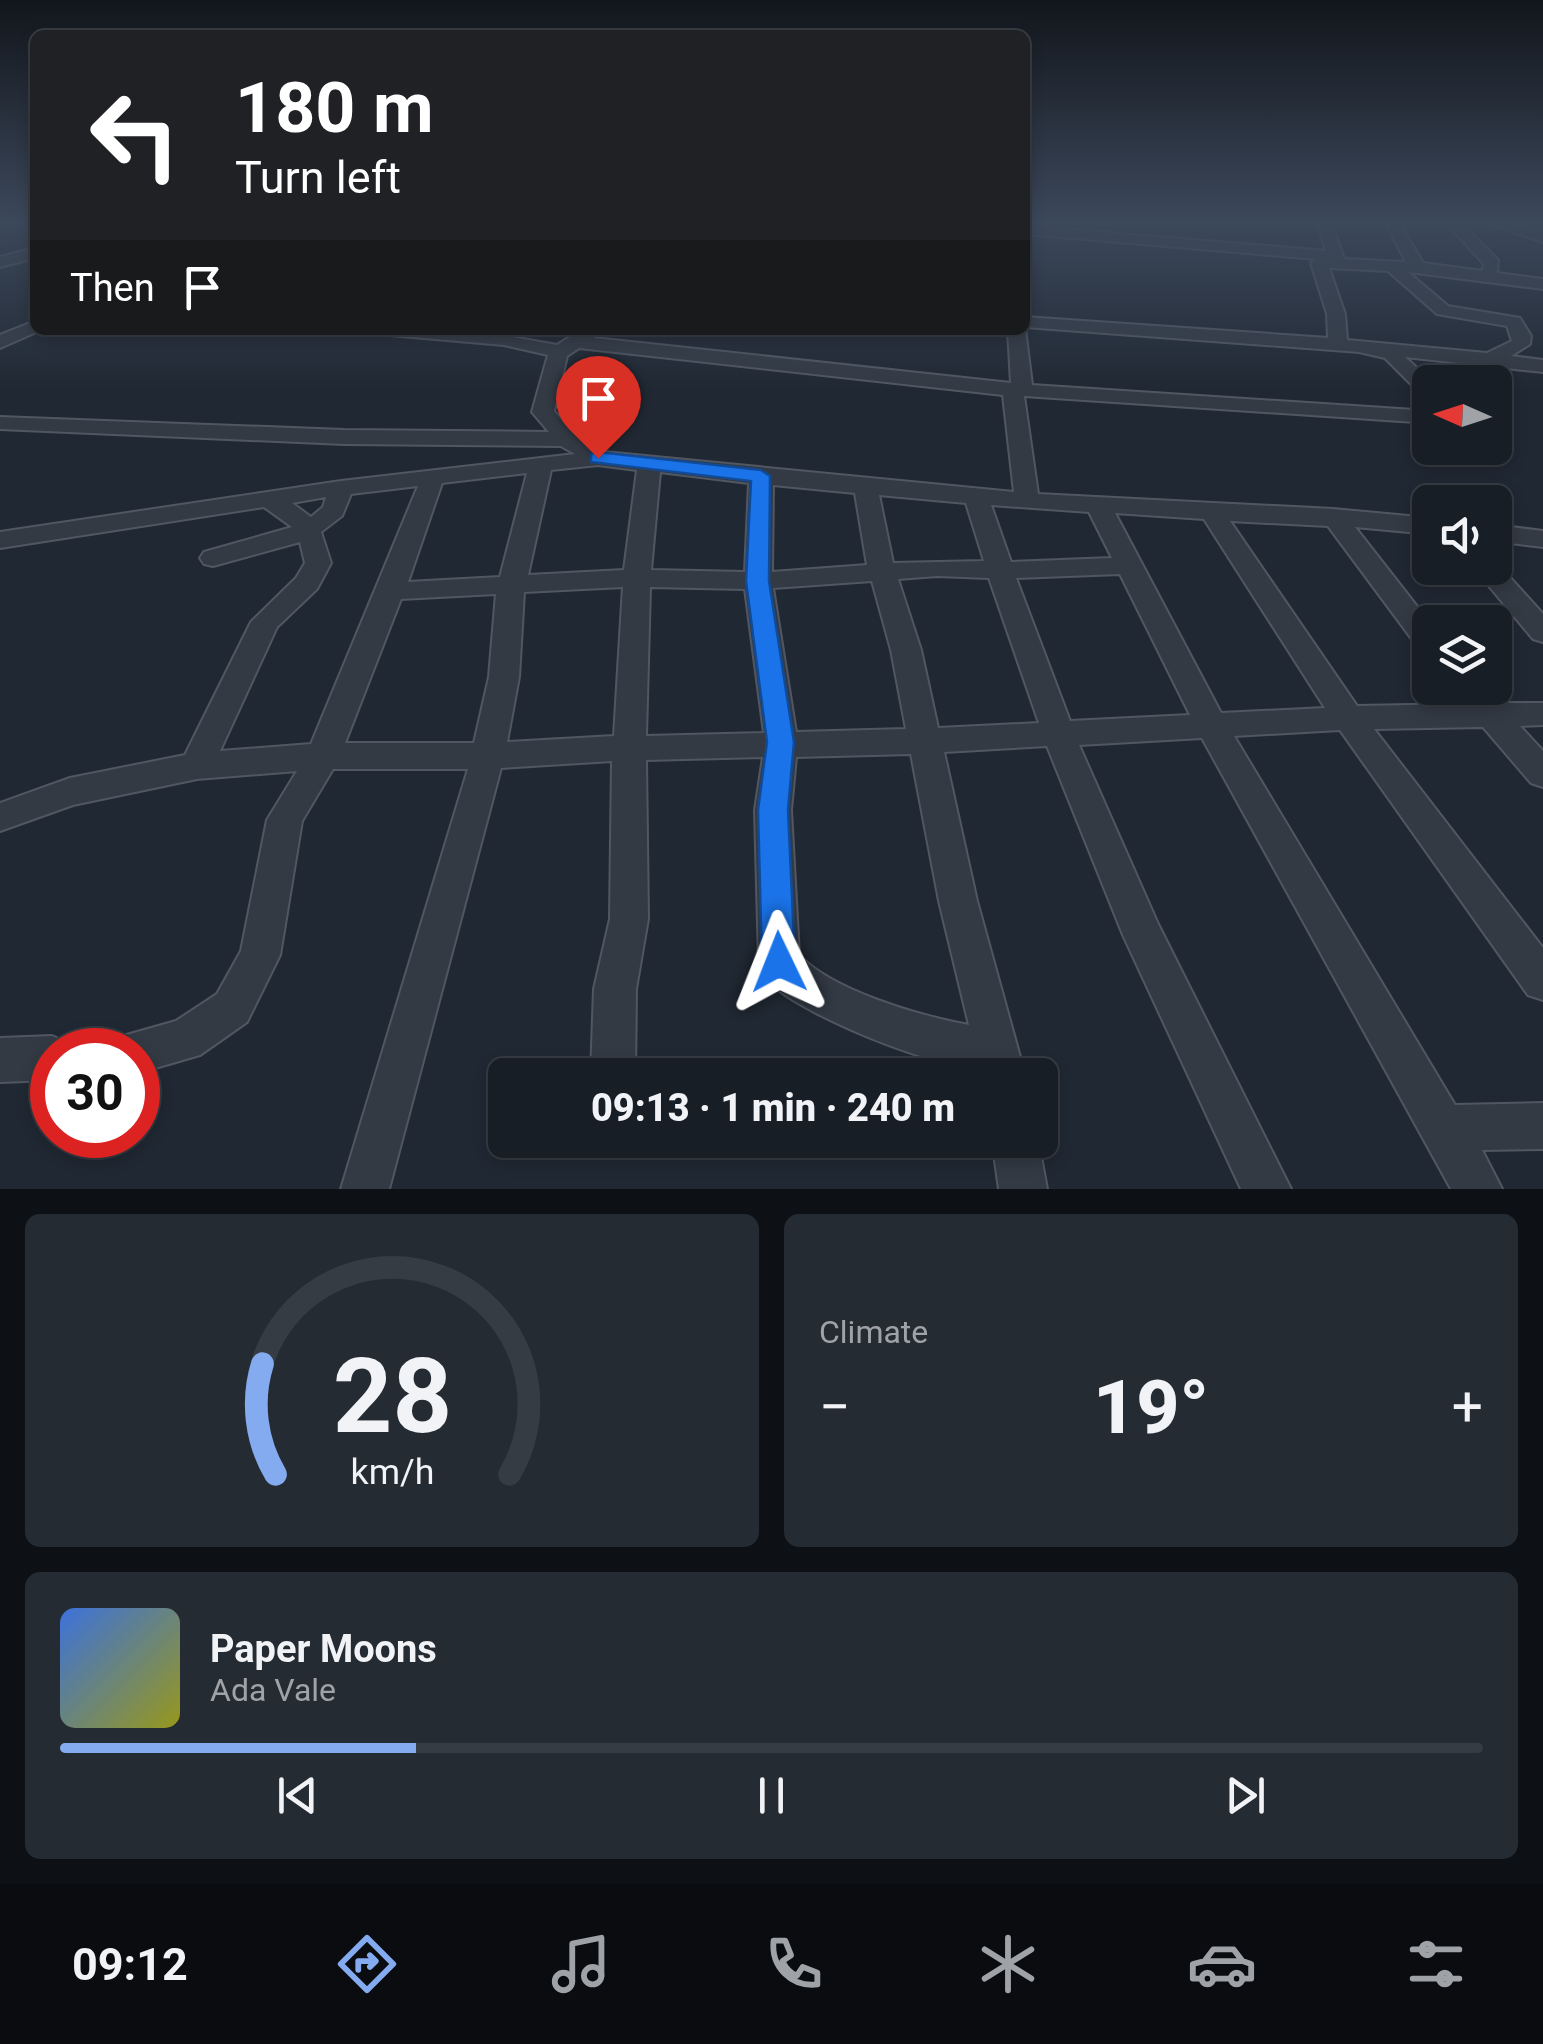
<!DOCTYPE html>
<html lang="en">
<head>
<meta charset="utf-8">
<style>
  body { margin:0; font-family:Roboto,sans-serif; background:#252b32; color:#f1f3f6; height:100vh; display:flex; flex-direction:column; font-size:38px; white-space:nowrap }
  * { box-sizing:border-box; margin:0 }
  p { font-size:32px; color:#9fa2a7 }
  .icon { flex:none; width:55px; height:55px; fill:none; stroke:currentColor; stroke-width:2; stroke-linecap:round; stroke-linejoin:round }
  .map { position:relative; height:1189px; overflow:hidden }
  .drawer { display:flex; flex-direction:column; gap:25px; padding:25px; background:#0d1015; flex:1 }
  .drawer>* { flex:none }
  .guide { position:absolute; left:30px; top:30px; width:1000px; height:305px; border-radius:15px; box-shadow:0 5px 15px #0003,0 0 0 2px #363c43; background:#202124; color:#fff; overflow:hidden }
  .needle { width:65px; rotate:273deg }
  .fabs { position:absolute; left:1412px; top:365px; display:grid; gap:20px }
  .fabs a { display:grid; place-items:center; width:100px; height:100px; border-radius:15px; background:#181e26; box-shadow:0 5px 15px #0003,0 0 0 2px #363c43; font-size:50px }
  .speed { position:absolute; left:30px; top:1028px; display:flex; gap:20px; font-size:50px; font-weight:700; text-align:center }
  .speed>* { display:grid; place-content:center; width:130px; height:130px; border-radius:50%; background:#181e26; box-shadow:0 5px 15px #0003,0 0 0 2px #363c43; line-height:1 }
  .speed .limit { border:15px solid #d22; background:#fff; color:#111 }
  .pin { position:absolute; display:grid; place-items:center; width:85px; height:85px; color:#fff; margin:-102px -42px; border-radius:50% 50% 50% 0; rotate:-45deg; box-shadow:0 0 10px #0007 }
  .pin .icon { rotate:45deg }
  .me { position:absolute; width:110px; margin:-55px; rotate:358deg; stroke-linejoin:round; filter:drop-shadow(0 0 8px #0008) }
  .turn { display:flex; align-items:center; gap:35px; height:210px; padding:0 40px; font-size:45px }
  .turn .icon { width:130px; height:130px; stroke-width:2.5 }
  .turn b { display:block; font-size:70px; line-height:85px }
  .then { display:flex; align-items:center; height:95px; padding:0 40px; background:#0003; gap:20px; font-size:38px }
  .big { font-size:75px; font-weight:800; line-height:1.1 }
  .drawer .tile { flex:1; display:flex; flex-direction:column; justify-content:center; gap:15px; min-width:0; padding:0 35px; border-radius:15px; background:#252b32 }
  .drawer .dial { align-items:center; gap:0 }
  .dial svg { height:260px; overflow:visible; fill:none; stroke:#363c43; stroke-width:7; stroke-linecap:round; text-anchor:middle }
  .dial text { fill:#f1f3f6; stroke:none }
  .song { display:flex; align-items:center; gap:30px }
  .cover { width:120px; height:120px; border-radius:15px; background:linear-gradient(135deg,hsl(220 70% 55%),hsl(60 70% 35%)) }
  .played { height:10px; border-radius:5px; background:linear-gradient(90deg,#84aaef 25%,#363c43 25%) }
  .keys { display:flex; justify-content:space-around; direction:ltr }
  .heat { display:flex; justify-content:space-between; align-items:center; font-size:55px; direction:ltr }
  .drawer .tiles { flex:1; display:grid; gap:25px; grid-template-columns:1fr 1fr }
  .tile:last-child { grid-column:span 2 }
  .trip { position:absolute; left:488px; top:1058px; width:570px; height:100px; border-radius:15px; background:#181e26; box-shadow:0 5px 15px #0003,0 0 0 2px #363c43; font-weight:800; line-height:100px; text-align:center }
  .tabs { display:flex; height:160px; justify-content:space-around; align-items:center; background:#0a0c0f; color:#9fa2a7 }
  .tabs .icon { width:70px; height:70px }
  .tabs .on { color:#84aaef }
  .tabs b { font-size:45px; color:#f1f3f6 }
  .map>svg:first-child { display:block }
</style>
</head>
<body>
<div class="map">
<svg width="1543" height="1189" viewBox="0 0 1543 1189">
  <rect width="100%" height="100%" fill="#202833"/>
  <g fill="none" stroke-linecap="round" stroke-linejoin="round">
    <g stroke="#515762" stroke-width="4">
      <g id="street">
        <path d="M1318,224H1332L1344,259L1406,262L1386,224H1400L1423,263L1482,271L1484,264L1447,224H1462L1498,260L1497,273L1543,279V289L1408,272L1448,306L1520,318L1531,336L1530,344L1511,356L1543,360V372L1405,357L1432,382L1430,398L1423,396L1385,358L1359,352L1025,327V317L1328,338L1327,314L1311,263L1316,259L1025,234V226L1326,251ZM1329,268L1388,271L1437,314L1507,326L1512,341L1487,353L1347,340L1345,314Z"/>
        <path d="M1489,224H1510L1543,233V242Z"/>
        <path d="M35,248V258L0,267V257Z"/>
        <path d="M35,321V330H41L0,348V335Z"/>
        <path d="M1025,328L1032,385L1430,411V423L1024,396L1038,494L1333,509L1430,518V534L1355,527L1430,623V653L1420,650L1328,526L1230,521L1357,706L1464,704L1453,688H1485L1500,703H1543V725L1520,726L1543,751V787L1531,783L1483,727L1374,729L1543,948V1000L1528,995L1340,730L1234,736L1455,1105L1543,1103V1149L1482,1150L1502,1189H1451L1202,738L1079,745L1158,924L1291,1189H1241L1123,935L1047,746L944,752L977,901L1025,1075H981L979,1068C935,1069 810,1017 776,988C768,981 763,972 759,962L755,810L763,757L646,760L648,919L636,989L635,1075H591L594,989L610,919L612,761L501,768L389,1189H341L468,769H333L302,821L280,955L247,1022L200,1055L138,1073V1050H117L123,1036L176,1021L217,994L241,951L267,820L297,771L197,779L73,805L0,831V803L70,778L185,755L251,622L296,578L305,563L300,542L213,566L204,564L200,558L204,552L292,527L264,507L0,548V532L341,481L575,454L561,446L344,444L0,429V417L344,430L549,432L532,412L548,355L504,345L389,335L380,330L478,331L557,345L581,330H603L594,338L1011,383L1008,330ZM579,348L1003,395L1014,492L604,452L574,434L554,411L567,356ZM598,465L637,470L624,570L528,575L551,470ZM660,472L749,483L745,572L651,570ZM527,473L500,577L408,582L442,483ZM773,485L855,493L867,565L772,572ZM418,486L311,744L220,751L277,627L317,589L331,563L321,532L342,516L351,494ZM879,495L966,503L984,561L893,563ZM326,497L323,507L311,517L292,503ZM991,505L1089,512L1112,558L1011,562ZM1115,513L1204,519L1325,708L1221,713ZM1120,574L1190,715L1070,721L1016,578ZM937,576L989,578L1039,723L938,728L921,650L898,579ZM872,581L891,650L906,729L796,732L773,588ZM623,587L614,736L507,742L519,677L524,592ZM650,587L745,589L764,733L646,736ZM496,594L489,677L474,743H345L401,599ZM911,754L939,901L969,1025C920,1016 833,991 799,955L791,810L796,757Z"/>
        <path d="M1495,525L1543,531V547L1495,541Z"/>
        <path d="M1496,562L1543,614V642L1533,639L1474,568H1495Z"/>
        <path d="M52,1036L67,1043L71,1050H52V1080L0,1082V1038Z"/>
        <path d="M992,1140H1038L1047,1189H999Z"/>
      </g>
    </g>
    <use href="#street" fill="#333a44" fill-rule="evenodd"/>
  </g>
  <linearGradient id="sky" x2="0" y2="1"><stop stop-color="#12161c"/><stop offset="0.57" stop-color="#3c485b"/><stop offset="1" stop-color="#3c485b" stop-opacity="0"/></linearGradient>
  <rect width="1543" height="390" fill="url(#sky)"/>
  <path fill="#1a73e8" stroke="#114b97" stroke-width="2.5" d="M598,452L761,470L770,476L769,581L794,742L788,810L795,962L791,973L779,977L767,973L762,962L758,810L767,742L746,581L751,481L591,462V454Z"/>
</svg>
<div class="fabs">
<a><svg class="needle" viewBox="-14 -14 28 28"><path d="M0-13l5 13h-10z" fill="#e53935"/><path d="M0 13l5-13h-10z" fill="#9fa2a7"/></svg></a>
<a><svg class="icon" aria-label="sound" viewBox="0 0 24 24"><path d="M4 9h4l5-4v14l-5-4H4zM17 9q2 3 0 6"/></svg></a>
<a><svg class="icon" aria-label="layers" viewBox="0 0 24 24"><path d="M12 4l9 5-9 5-9-5zM3 14l9 5 9-5"/></svg></a>
</div>
<div class="speed"><div class="limit">30</div></div>
<div class="pin" style="left:598px;top:458px;background:#d93025"><svg class="icon" aria-label="arrive" viewBox="0 0 24 24"><path d="M6 21V4h12l-3 4 3 4H6"/></svg></div>
<svg class="me" style="left:779px;top:962px" viewBox="-20 -20 40 40"><path d="M0-17L14 15 0 8-14 15z" fill="#1a73e8" stroke="#fff" stroke-width="4"/></svg>
<div class="trip">09:13 · 1 min · 240 m</div>
<div class="guide">
<div class="turn"><svg class="icon" aria-label="left" viewBox="0 0 24 24"><path d="M17 20v-9H6M10 6l-5 5 5 5"/></svg><div><b>180 m</b>Turn left</div></div>
<div class="then">Then<svg class="icon" aria-label="arrive" viewBox="0 0 24 24"><path d="M6 21V4h12l-3 4 3 4H6"/></svg></div>
</div>
</div>
<section class="drawer">
<div class="tiles">
<div class="tile dial"><svg viewBox="0 0 100 80">
<path d="M14 69A42 42 0 1 1 86 69"/>
<path d="M14 69A42 42 0 0 1 10 35" stroke="#84aaef"/>
<text x="50" y="56" font-size="32" font-weight="700">28</text>
<text x="50" y="72" font-size="11">km/h</text>
</svg></div>
<div class="tile"><p>Climate</p>
<div class="heat"><a>−</a><b class="big">19°</b><a>+</a></div>
</div>
<div class="tile">
<div class="song"><i class="cover"></i><div><b>Paper Moons</b><p>Ada Vale</p></div></div>
<div class="played"></div>
<div class="keys"><svg class="icon" aria-label="previous" viewBox="0 0 24 24"><path d="M18 5L8 12l10 7zM5 5v14"/></svg><svg class="icon" aria-label="pause" viewBox="0 0 24 24"><path d="M8 5v14M16 5v14"/></svg><svg class="icon" aria-label="next" viewBox="0 0 24 24"><path d="M6 5l10 7-10 7zM19 5v14"/></svg></div>
</div>
</div>
</section>
<nav class="tabs">
<b>09:12</b>
<svg class="icon on" aria-label="directions" viewBox="0 0 24 24"><path d="M12 3l9 9-9 9-9-9zM9 14v-3h6M13 9l2 2-2 2"/></svg>
<svg class="icon" aria-label="music" viewBox="0 0 24 24"><path d="M9 18V5l10-2v13"/><circle cx="6" cy="18" r="3"/><circle cx="16" cy="16" r="3"/></svg>
<svg class="icon" aria-label="phone" viewBox="0 0 24 24"><path d="M5 4h4l2 5-3 2q2 4 5 5l2-3 5 2v4C11 20 4 13 5 4z"/></svg>
<svg class="icon" aria-label="climate" viewBox="0 0 24 24"><path d="M12 3v18M4 7l16 10M4 17L20 7"/></svg>
<svg class="icon" aria-label="car" viewBox="0 0 24 24"><path d="M5 17H2v-5l4-1 3-4h7l3 4 3 1v5h-3M9 17h6M6 11h13"/><circle cx="7" cy="17" r="2"/><circle cx="17" cy="17" r="2"/></svg>
<svg class="icon" aria-label="filters" viewBox="0 0 24 24"><path d="M4 7h16M4 17h16"/><circle cx="9" cy="7" r="2"/><circle cx="15" cy="17" r="2"/></svg>
</nav>
</body>
</html>
